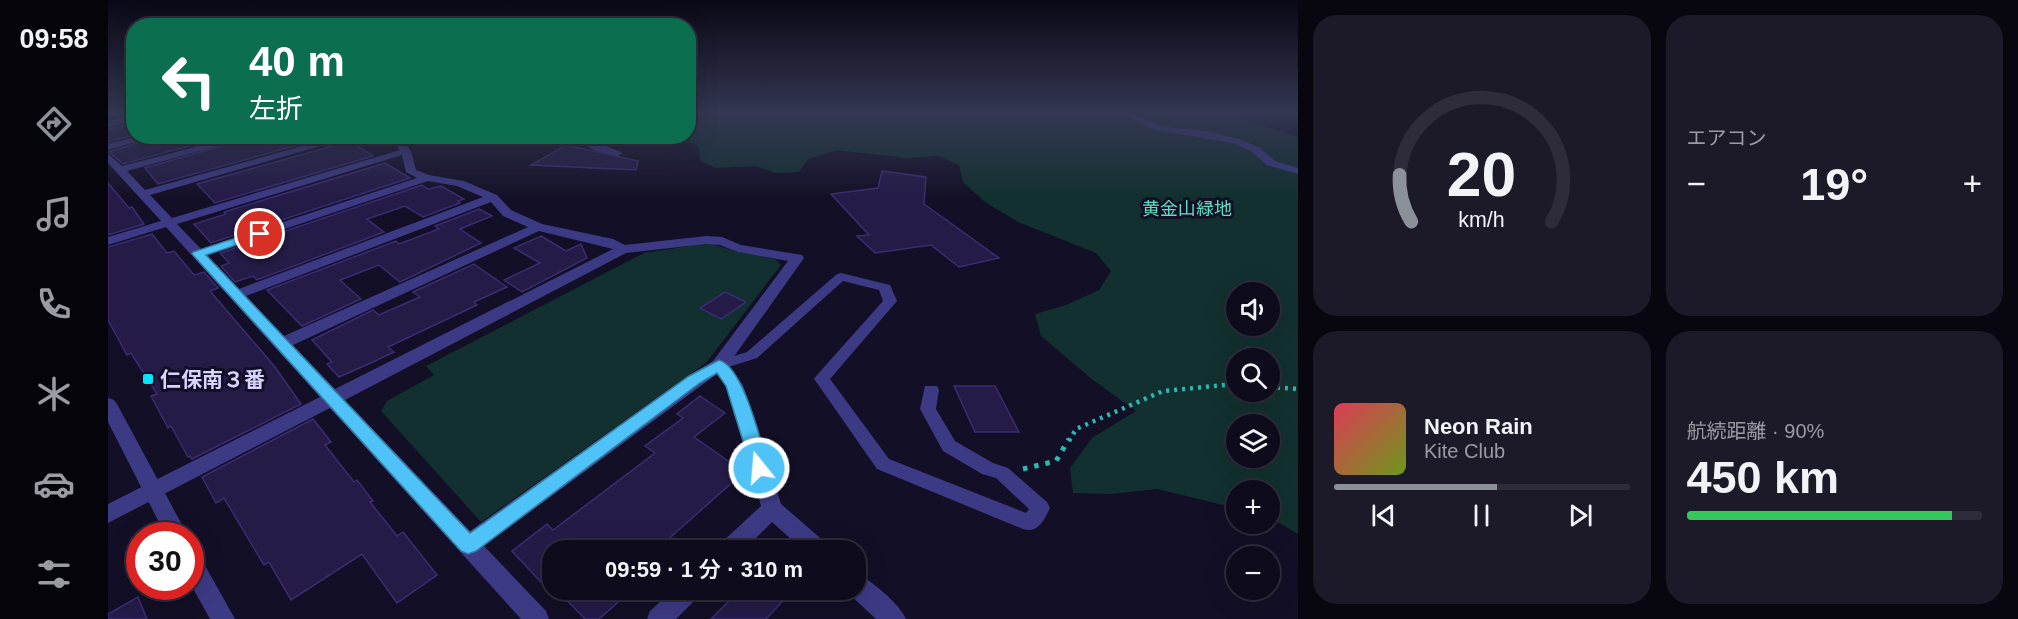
<!DOCTYPE html>
<html lang="ja">
<head>
<meta charset="utf-8">
<style>
  body { margin:0; font-family:Arial,"Noto Sans JP",sans-serif; background:#1c1929; color:#f1f3f6; height:100vh; display:flex; flex-direction:column; font-size:22px; white-space:nowrap }
  * { box-sizing:border-box; margin:0 }
  p { font-size:20px; color:#9b9ba3 }
  .icon { flex:none; width:33px; height:33px; fill:none; stroke:currentColor; stroke-width:2; stroke-linecap:round; stroke-linejoin:round }
  .map { position:relative; flex:1; overflow:hidden }
  .panel { display:flex; flex-direction:column; gap:15px; padding:15px; background:#08060f; width:720px }
  .panel>* { flex:none }
  .top-card { position:absolute; left:18px; top:18px; width:570px; height:126px; border-radius:24px; box-shadow:0 6px 24px #0002,0 0 0 2px #2e2b3b; background:#0b6e4f; color:#fff; overflow:hidden }
  .tools { position:absolute; left:1118px; top:282px; display:grid; gap:12px }
  .tools a { display:grid; place-items:center; width:54px; height:54px; border-radius:50%; background:#0e0b1c; box-shadow:0 6px 24px #0002,0 0 0 2px #2e2b3b; font-size:30px }
  .speed { position:absolute; left:18px; top:522px; display:flex; gap:12px; font-size:30px; font-weight:700; text-align:center }
  .speed>* { display:grid; place-content:center; width:78px; height:78px; border-radius:50%; background:#0e0b1c; box-shadow:0 6px 24px #0002,0 0 0 2px #2e2b3b; line-height:1 }
  .speed .limit { border:9px solid #d22; background:#fff; color:#111 }
  .pin { position:absolute; display:grid; place-items:center; width:51px; height:51px; color:#fff; margin:-26px; border:3px solid #fff; border-radius:50%; box-shadow:0 2px 6px #0007 }
  .me { position:absolute; width:66px; margin:-33px; rotate:343deg; stroke-linejoin:round; filter:drop-shadow(0 0 4px #0008) }
  .turn { display:flex; align-items:center; gap:21px; height:126px; padding:0 24px; font-size:27px }
  .turn .icon { width:78px; height:78px; stroke-width:2.5 }
  .turn b { display:block; font-size:42px; line-height:51px }
  .big { font-size:45px; font-weight:600; line-height:1.1 }
  .panel .widget { flex:1; display:flex; flex-direction:column; justify-content:center; gap:9px; min-width:0; padding:0 21px; border-radius:24px; background:#1c1929 }
  .panel .dial { align-items:center; gap:0 }
  .dial svg { height:156px; overflow:visible; fill:none; stroke:#2e2b3b; stroke-width:7; stroke-linecap:round; text-anchor:middle }
  .dial text { fill:#f1f3f6; stroke:none }
  .song { display:flex; align-items:center; gap:18px }
  .cover { width:72px; height:72px; border-radius:9px; background:linear-gradient(135deg,hsl(350 70% 55%),hsl(80 70% 35%)) }
  .played { height:6px; border-radius:3px; background:linear-gradient(90deg,#8c9099 55%,#2e2b3b 55%) }
  .keys { display:flex; justify-content:space-around; direction:ltr }
  .heat { display:flex; justify-content:space-between; align-items:center; font-size:33px; direction:ltr }
  .charge { height:9px; border-radius:4px; background:linear-gradient(90deg,#34c759 90%,#2e2b3b 0) }
  .panel .tiles { flex:1; display:grid; gap:15px; grid-template-columns:repeat(2,1fr) }
  .trip { position:absolute; left:434px; top:540px; width:324px; height:60px; border-radius:24px; background:#0e0b1c; box-shadow:0 6px 24px #0002,0 0 0 2px #2e2b3b; font-weight:600; line-height:60px; text-align:center }
  main { display:flex; flex:1; min-height:0 }
  .dock { display:flex; flex-direction:column; width:108px; justify-content:space-around; align-items:center; background:#06040b; color:#9b9ba3 }
  .dock .icon { width:42px; height:42px }
  .dock .on { color:#8c9099 }
  .dock b { font-size:27px; color:#f1f3f6 }
  .map>svg:first-child { display:block }
</style>
</head>
<body>
<main>
<nav class="dock">
<b>09:58</b>
<svg class="icon on" aria-label="directions" viewBox="0 0 24 24"><path d="M12 3l9 9-9 9-9-9zM9 14v-3h6M13 9l2 2-2 2"/></svg>
<svg class="icon" aria-label="music" viewBox="0 0 24 24"><path d="M9 18V5l10-2v13"/><circle cx="6" cy="18" r="3"/><circle cx="16" cy="16" r="3"/></svg>
<svg class="icon" aria-label="phone" viewBox="0 0 24 24"><path d="M5 4h4l2 5-3 2q2 4 5 5l2-3 5 2v4C11 20 4 13 5 4z"/></svg>
<svg class="icon" aria-label="climate" viewBox="0 0 24 24"><path d="M12 3v18M4 7l16 10M4 17L20 7"/></svg>
<svg class="icon" aria-label="car" viewBox="0 0 24 24"><path d="M5 17H2v-5l4-1 3-4h7l3 4 3 1v5h-3M9 17h6M6 11h13"/><circle cx="7" cy="17" r="2"/><circle cx="17" cy="17" r="2"/></svg>
<svg class="icon" aria-label="filters" viewBox="0 0 24 24"><path d="M4 7h16M4 17h16"/><circle cx="9" cy="7" r="2"/><circle cx="15" cy="17" r="2"/></svg>
</nav>
<div class="map">
<svg width="1190" height="619" viewBox="0 0 1190 619">
  <rect width="100%" height="100%" fill="#130f26"/>
  <g fill="#12302f" fill-rule="evenodd">
    <path d="M581,113H1111L1190,137V534L1161,517V490H1128V508L1049,489L1003,494L965,493L962,468L984,438L1028,411L985,380L933,336L927,314L958,305L991,290L1003,271L988,253L910,222L877,202L855,182L851,165L831,156L798,158L729,150L700,159L691,172L668,173L648,166L607,168L592,160L591,149L587,143L551,141L538,137L580,136ZM1128,292H1161V326H1128ZM1128,358H1161V392H1128ZM1128,424H1161V458H1128Z"/>
    <path d="M601,243L627,251L667,259L673,265L598,363L373,522L273,411L279,401L326,375L318,366L536,253Z"/>
  </g>
  <g fill="#241b47" stroke="#3b2d73" stroke-width="1.5">
    <path d="M26,123V135L0,142V129Z"/>
    <path d="M51,136H118L15,164L1,152Z"/>
    <path d="M148,136L215,138L50,184L37,168Z"/>
    <path d="M242,141L265,156L107,203L89,184Z"/>
    <path d="M458,145L530,161L528,170L423,165Z"/>
    <path d="M277,163L302,178L103,243L86,224L118,214L116,212Z"/>
    <path d="M774,171L818,177L816,204L891,258L851,267L823,245L767,253L749,236L761,235L723,194L770,188Z"/>
    <path d="M0,183L21,208L24,207L36,224L0,235Z"/>
    <path d="M314,185L320,189L333,186L356,199L350,201L352,203L315,217L297,206L259,219L276,232L149,280L145,276L127,282L113,266L121,263L112,253Z"/>
    <path d="M371,209L384,216L352,229L373,243L292,282L271,265L232,280L253,299L194,326L159,290L288,241L291,244L331,229L327,226Z"/>
    <path d="M44,234L59,253L66,251L86,275L96,272L110,288L102,291L167,367L193,404L84,459L82,456L80,457L63,426L60,428L43,396L49,394L23,353L19,355L0,320V247Z"/>
    <path d="M433,236L458,251L473,244L479,258L414,292L396,280L432,263L406,248Z"/>
    <path d="M366,264L399,287L366,302L369,305L280,347L286,352L265,362L231,377L219,364L224,362L204,340L265,310L271,315L312,297L305,292Z"/>
    <path d="M617,292L638,302L613,319L592,308Z"/>
    <path d="M846,386H887L911,432H867Z"/>
    <path d="M592,396L617,413L586,437L636,472L548,550H444V594L404,551L439,524L445,530L547,453L537,446L575,418L569,414Z"/>
    <path d="M205,419L223,442L217,445L246,482L249,480L265,501L262,502L289,536L295,532L329,575L289,603L254,554L183,600L161,562L156,565L116,498L108,503L94,477Z"/>
    <path d="M449,590H524L491,619H477Z"/>
    <path d="M632,590H685L658,619H603Z"/>
    <path d="M30,597L39,619H0V614Z"/>
  </g>
  <g fill="none" stroke-linecap="round" stroke-linejoin="round">
    <g stroke="#2fb8b0" stroke-width="4.5" stroke-dasharray="3 5" stroke-linecap="butt">
      <path d="M1161,387L1190,389"/>
      <path d="M961,441L968,429L1055,391L1128,384"/>
    </g>
    <path stroke="#2fb8b0" stroke-width="5" stroke-dasharray="4.5 7" stroke-linecap="butt" d="M915,469L948,461L961,439"/>
    <path fill="#3d3a85" fill-rule="evenodd" d="M733,273L782,285L789,301L722,379L781,459L918,513L921,509L888,478L874,474L835,451L812,409L817,386H829L831,390L828,409L847,441L885,463L900,468L939,502L942,508C936,520 930,534 915,529L769,469L709,383L706,379L709,375L775,301L771,290L735,281L649,358L611,370L606,368L603,365L606,362L639,352L729,274Z"/>
    <g fill="#3d3a85" fill-rule="evenodd">
      <path d="M1014,113H1024L1053,126L1103,132L1131,139L1152,148L1167,161L1190,168V174L1159,165L1144,152L1125,143L1047,130Z"/>
      <path d="M26,115V121L0,127V121Z"/>
      <path d="M31,136H49L0,150V144Z"/>
      <path d="M129,136H146L19,171L37,190L230,136H247L42,195L64,218L292,150L281,136H291L303,151L308,170L321,175L356,181L389,195L403,210L434,224L505,239L517,245L598,236L614,237L633,245L694,255L696,258L620,365L635,385L673,504L718,543L721,550H695L664,522L636,550H610L613,543L653,506L618,386L609,374L376,546L438,611L441,619H413L222,408L0,523V504L212,397L58,227L0,245V237L53,221L0,163V154L14,166ZM294,155L298,172L309,178L93,249L69,224ZM320,181L349,186L375,197L131,289L99,255ZM383,202L395,216L420,227L176,336L138,296ZM431,231L505,249L227,389L185,345ZM598,244L612,245L630,252L680,261L605,361L580,376L362,531L237,400L518,253Z"/>
      <path d="M461,136H474L515,153L510,156L488,151Z"/>
      <path d="M747,573C762,579 792,604 798,619H768L739,592L738,590H747Z"/>
      <path d="M565,590H593L589,598L568,619H539L542,611Z"/>
    </g>
    <g fill="#3d3a85" fill-rule="evenodd">
      <path d="M0,398L6,400L9,404L80,536H58L0,422Z"/>
      <path d="M82,550L90,553L127,619H102L82,583Z"/>
    </g>
  </g>
  <linearGradient id="sky" x2="0" y2="1"><stop stop-color="#0a0815"/><stop offset="0.57" stop-color="#333752"/><stop offset="1" stop-color="#333752" stop-opacity="0"/></linearGradient>
  <rect width="1190" height="199" fill="url(#sky)"/>
  <path fill="#4fc3f7" stroke="#337fa1" stroke-width="1.5" d="M152,230L158,234L156,236L98,255L362,533L581,376L611,360C636,367 653,444 661,468L658,473L651,475L645,473L618,386L609,373L592,383L368,551L360,554L353,551L84,254L85,252Z"/>
  <rect fill="#00e5ff" stroke="#130f26" stroke-width="2" x="34" y="373" width="12" height="12" rx="3"/>
  <g text-anchor="middle" dominant-baseline="central" stroke-width="6" stroke-linejoin="round" paint-order="stroke">
    <g font-size="18" fill="#5fe0c0" stroke="#130f26">
      <text x="1079" y="209">黄金山緑地</text>
    </g>
    <g font-size="21" font-weight="bold" fill="#d9d4ff" stroke="#130f26" text-anchor="start">
      <text x="52" y="379">仁保南３番</text>
    </g>
  </g>
</svg>
<div class="tools">
<a><svg class="icon" aria-label="sound" viewBox="0 0 24 24"><path d="M4 9h4l5-4v14l-5-4H4zM17 9q2 3 0 6"/></svg></a>
<a><svg class="icon" aria-label="search" viewBox="0 0 24 24"><circle cx="10" cy="10" r="6"/><path d="M15 15l6 6"/></svg></a>
<a><svg class="icon" aria-label="layers" viewBox="0 0 24 24"><path d="M12 4l9 5-9 5-9-5zM3 14l9 5 9-5"/></svg></a>
<a>+</a>
<a>−</a>
</div>
<div class="speed"><div class="limit">30</div></div>
<div class="pin" style="left:152px;top:234px;background:#d93025"><svg class="icon" aria-label="arrive" viewBox="0 0 24 24"><path d="M6 21V4h12l-3 4 3 4H6"/></svg></div>
<svg class="me" style="left:651px;top:468px" viewBox="-20 -20 40 40"><circle r="17" fill="#4fc3f7" stroke="#fff" stroke-width="3"/><path d="M0-11L8 9 0 5-8 9z" fill="#fff"/></svg>
<div class="trip">09:59 · 1 分 · 310 m</div>
<div class="top-card">
<div class="turn"><svg class="icon" aria-label="left" viewBox="0 0 24 24"><path d="M17 20v-9H6M10 6l-5 5 5 5"/></svg><div><b>40 m</b>左折</div></div>
</div>
</div>
<section class="panel">
<div class="tiles">
<div class="widget dial"><svg viewBox="0 0 100 80">
<path d="M14 69A42 42 0 1 1 86 69"/>
<path d="M14 69A42 42 0 0 1 8 45" stroke="#8c9099"/>
<text x="50" y="56" font-size="32" font-weight="700">20</text>
<text x="50" y="72" font-size="11">km/h</text>
</svg></div>
<div class="widget"><p>エアコン</p>
<div class="heat"><a>−</a><b class="big">19°</b><a>+</a></div>
</div>
<div class="widget">
<div class="song"><i class="cover"></i><div><b>Neon Rain</b><p>Kite Club</p></div></div>
<div class="played"></div>
<div class="keys"><svg class="icon" aria-label="previous" viewBox="0 0 24 24"><path d="M18 5L8 12l10 7zM5 5v14"/></svg><svg class="icon" aria-label="pause" viewBox="0 0 24 24"><path d="M8 5v14M16 5v14"/></svg><svg class="icon" aria-label="next" viewBox="0 0 24 24"><path d="M6 5l10 7-10 7zM19 5v14"/></svg></div>
</div>
<div class="widget"><p>航続距離 · 90%</p><b class="big">450 km</b><div class="charge"></div></div>
</div>
</section>
</main>
</body>
</html>
